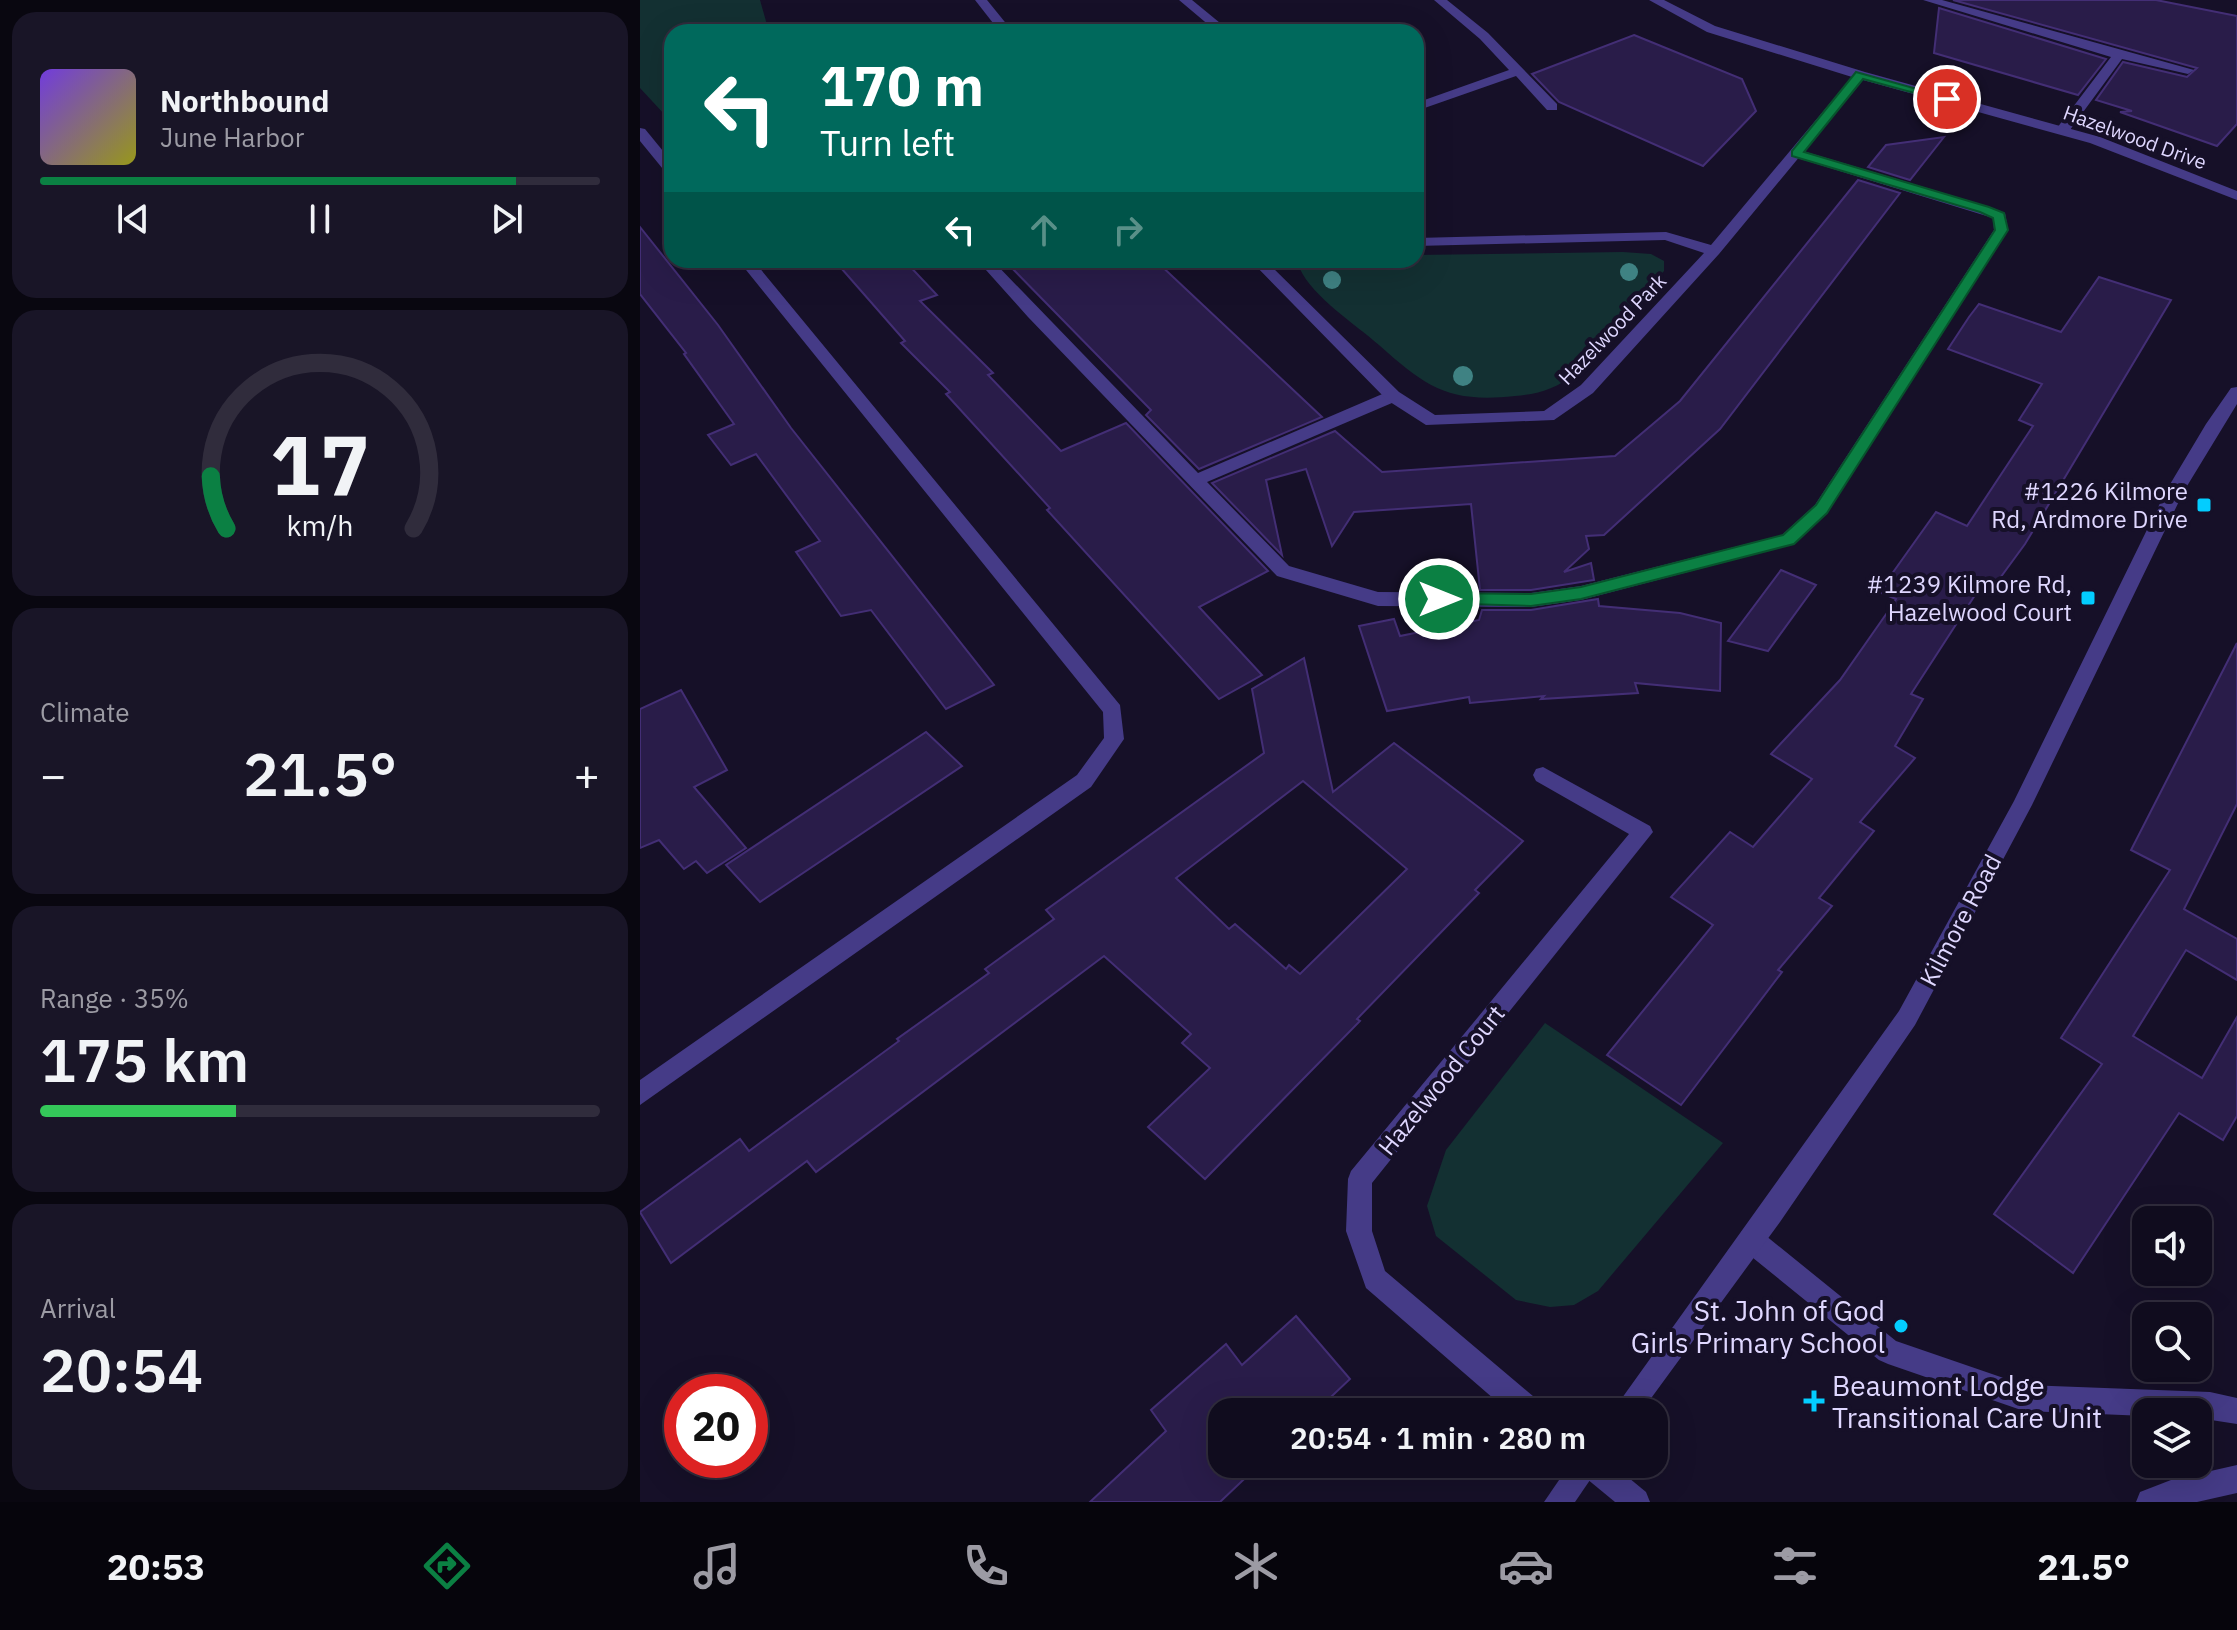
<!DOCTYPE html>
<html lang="en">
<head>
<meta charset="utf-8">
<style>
  body { margin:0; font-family:"IBM Plex Sans",sans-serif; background:#191527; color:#f1f3f6; height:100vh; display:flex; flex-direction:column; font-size:30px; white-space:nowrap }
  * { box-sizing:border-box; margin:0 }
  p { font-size:26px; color:#9c9ba4 }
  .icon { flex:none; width:44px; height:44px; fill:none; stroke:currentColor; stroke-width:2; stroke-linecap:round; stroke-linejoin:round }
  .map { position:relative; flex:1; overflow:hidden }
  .drawer { display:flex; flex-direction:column; gap:12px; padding:12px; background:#090710; width:640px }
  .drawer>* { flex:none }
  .banner { position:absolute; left:24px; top:24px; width:760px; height:244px; border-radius:24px; box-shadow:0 8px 32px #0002,0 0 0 2px #302c3c; background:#00695c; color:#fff; overflow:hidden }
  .controls { position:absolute; left:1492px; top:1206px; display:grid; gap:16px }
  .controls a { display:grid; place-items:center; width:80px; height:80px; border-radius:16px; background:#100c1e; box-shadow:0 8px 32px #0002,0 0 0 2px #302c3c; font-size:40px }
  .speed { position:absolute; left:24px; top:1374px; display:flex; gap:16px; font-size:40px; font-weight:700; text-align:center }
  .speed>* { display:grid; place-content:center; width:104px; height:104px; border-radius:50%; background:#100c1e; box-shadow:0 8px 32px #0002,0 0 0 2px #302c3c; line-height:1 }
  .speed .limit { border:12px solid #d22; background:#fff; color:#111 }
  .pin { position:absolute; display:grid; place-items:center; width:68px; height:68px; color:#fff; margin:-34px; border:4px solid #fff; border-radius:50%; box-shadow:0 2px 8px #0007 }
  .me { position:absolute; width:88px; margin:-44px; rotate:90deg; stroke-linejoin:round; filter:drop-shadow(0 0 6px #0008) }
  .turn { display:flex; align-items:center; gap:28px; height:168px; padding:0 24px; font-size:36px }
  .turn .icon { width:104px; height:104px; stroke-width:2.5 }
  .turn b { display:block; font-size:56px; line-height:68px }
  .lanes { display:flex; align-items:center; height:76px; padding:0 24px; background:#0003; justify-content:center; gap:40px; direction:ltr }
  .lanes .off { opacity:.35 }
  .big { font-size:60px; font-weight:600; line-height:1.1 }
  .drawer .card { flex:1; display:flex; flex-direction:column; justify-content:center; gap:12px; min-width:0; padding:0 28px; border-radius:24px; background:#191527 }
  .drawer .dial { align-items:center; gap:0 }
  .dial svg { height:208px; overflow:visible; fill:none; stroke:#302c3c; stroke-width:7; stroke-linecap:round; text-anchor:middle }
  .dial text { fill:#f1f3f6; stroke:none }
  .song { display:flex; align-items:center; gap:24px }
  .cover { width:96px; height:96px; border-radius:12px; background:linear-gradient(135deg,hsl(260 70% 55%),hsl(60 70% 35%)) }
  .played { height:8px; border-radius:4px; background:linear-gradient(90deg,#0b8043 85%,#302c3c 85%) }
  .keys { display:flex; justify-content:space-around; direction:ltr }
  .heat { display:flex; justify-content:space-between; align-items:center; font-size:44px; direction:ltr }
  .charge { height:12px; border-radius:6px; background:linear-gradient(90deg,#34c759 35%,#302c3c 0) }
  .trip { position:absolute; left:568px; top:1398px; width:460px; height:80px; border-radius:24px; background:#100c1e; box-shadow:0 8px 32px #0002,0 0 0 2px #302c3c; font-weight:600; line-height:80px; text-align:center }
  .dock { display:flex; height:128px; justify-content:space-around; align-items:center; background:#06050c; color:#9c9ba4 }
  .dock .icon { width:56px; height:56px }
  .dock .active { color:#0b8043 }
  .dock b { font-size:36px; color:#f1f3f6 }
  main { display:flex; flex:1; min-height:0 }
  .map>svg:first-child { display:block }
</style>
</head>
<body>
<main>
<section class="drawer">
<div class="card">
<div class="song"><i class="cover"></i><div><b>Northbound</b><p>June Harbor</p></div></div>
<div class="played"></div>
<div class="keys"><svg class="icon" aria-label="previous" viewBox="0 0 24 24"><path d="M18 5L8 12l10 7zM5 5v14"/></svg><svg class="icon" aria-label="pause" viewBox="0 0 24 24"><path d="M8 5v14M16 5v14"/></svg><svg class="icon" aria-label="next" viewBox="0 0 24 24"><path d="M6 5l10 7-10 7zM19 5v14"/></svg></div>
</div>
<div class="card dial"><svg viewBox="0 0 100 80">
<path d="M14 69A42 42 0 1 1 86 69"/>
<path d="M14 69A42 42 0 0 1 8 49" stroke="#0b8043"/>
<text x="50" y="56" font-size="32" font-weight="700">17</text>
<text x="50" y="72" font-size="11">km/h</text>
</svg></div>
<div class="card"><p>Climate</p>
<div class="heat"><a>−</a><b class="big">21.5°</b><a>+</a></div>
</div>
<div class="card"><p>Range · 35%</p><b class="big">175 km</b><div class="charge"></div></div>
<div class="card"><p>Arrival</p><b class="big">20:54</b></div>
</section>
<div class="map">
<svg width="1597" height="1502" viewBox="0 0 1597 1502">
  <rect width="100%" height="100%" fill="#161028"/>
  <g fill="#133032">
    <path d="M0,0H120L129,32H32V112L25,115L0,88Z"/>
    <path d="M983,252L1011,254L1024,261V271C993,303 968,343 936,372C917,389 899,394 875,396C809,403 787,388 739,345C716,325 672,296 660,269L677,260H776V255Z"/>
    <path d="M905,1023L1083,1143L958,1291L934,1305L910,1307L876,1300L796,1236L787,1206L806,1150Z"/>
  </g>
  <g fill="#291c49" stroke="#432e75" stroke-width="2" fill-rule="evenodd">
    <path d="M1313,0H1516L1597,16V124L1577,146L1480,112L1492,111L1456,100L1483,62L1547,77L1557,68Z"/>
    <path d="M1299,8L1466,59L1438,95L1294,53Z"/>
    <path d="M994,35L1102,79L1116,111L1063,166L919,102L892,74Z"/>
    <path d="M1304,137L1270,180L1228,167L1246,145Z"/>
    <path d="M1218,180L1260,193L1080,429L964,535L946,536L949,549L924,572L951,563L954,580L891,590H840L831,504L714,512L692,546L666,469L626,480L642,555L572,483L695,431L742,472L975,456L1040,401Z"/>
    <path d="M0,227L78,325L151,428L354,685L306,709L231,610L201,616L156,552L180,541L116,454L91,465L68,435L94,424L44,354L46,353L0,294Z"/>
    <path d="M194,260H264L297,295L280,301L353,373L348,375L421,451L486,423L628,571L559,607L622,675L579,699L407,510L410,508L306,394L310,392L261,343L265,341Z"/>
    <path d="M364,260H515L682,417L559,469L506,415L511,410Z"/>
    <path d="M1459,277L1531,300L1385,544L1349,593L1339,589L1271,694L1283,699L1255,746L1275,758L1220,822L1234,831L1179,898L1192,906L1138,970L1142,972L1041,1105L967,1055L1073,925L1031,897L1090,832L1113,847L1172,779L1131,754L1200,680L1249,610L1256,599L1239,592L1296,512L1327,526L1393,426L1379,420L1402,384L1308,349L1329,317L1339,304L1421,332Z"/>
    <path d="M1141,570L1176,585L1128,651L1088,641Z"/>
    <path d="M958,599L959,606L1040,613L1081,623L1080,691L995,683L998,693L901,699L904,696L830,703L829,697L747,711L719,626L754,619L760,636L839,620L842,610H891Z"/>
    <path d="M1597,643V804L1544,909L1597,939V980L1546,950L1493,1036L1562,1078L1597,1017V1116L1583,1140L1539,1113L1433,1273L1354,1214L1462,1064L1421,1038L1530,870L1491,850Z"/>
    <path d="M664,658L693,792L754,743L883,841L835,890L839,893L717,1019L720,1021L565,1179L508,1127L570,1068L542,1043L551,1034L464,956L176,1172L167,1161L31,1263L0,1212L100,1139L109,1151L259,1041L257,1039L349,973L345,969L414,919L406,910L624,753L612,689ZM663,781L767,869L660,974L649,965L646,969L595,924L589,929L536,878Z"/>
    <path d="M41,690L87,770L54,787L106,848L67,873L56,861L44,869L19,840L0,848V709Z"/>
    <path d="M286,732L322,766L120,902L86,865Z"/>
    <path d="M656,1316L710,1379L675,1412H582V1464H620L580,1502H450L526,1431L511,1410L586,1344L602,1365Z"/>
  </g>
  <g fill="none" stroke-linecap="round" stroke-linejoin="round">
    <g fill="#453b87" fill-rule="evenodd">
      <path d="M539,0H552L591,32H577Z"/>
      <path d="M794,0H807L848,33L917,104V110H907L876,76L776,111V103L869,70L840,39Z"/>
      <path d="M1283,0H1302L1554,70L1548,74L1482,59L1427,134H1417V128L1471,57Z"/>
      <path d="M1156,149L1350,207L1365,213L1368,230L1187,513L1154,544L941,600L891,607L738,606L637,576L388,317L337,260H352L558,473L747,392H759V400L567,482L649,566L738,592L891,593L941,586L1142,535L1175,505L1354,230L1353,218L1151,156L1149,153Z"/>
      <path d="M1111,1228L1120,1231L1256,1341L1384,1385L1570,1392L1597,1398V1424L1558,1418V1412H1506V1416L1384,1411L1248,1364L1239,1360L1102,1249L1098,1240L1102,1231Z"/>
      <path d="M937,1464H972L1006,1492L1010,1502H975L941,1474Z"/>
      <path d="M1597,1465V1493L1557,1502H1496L1500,1492L1531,1480Z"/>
    </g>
    <g fill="#453b87" fill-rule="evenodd">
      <path d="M335,0H347L373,32H360Z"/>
      <path d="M1009,0H1024L1075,26L1225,72L1460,137L1597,191V200L1450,143L1223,80L1079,254L953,393L914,420L786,425L747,400L610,260H625L759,392L795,415L904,411L941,385L1064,253L1025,240L776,246V238L1026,232L1071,245L1212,77L1067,32Z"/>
      <path d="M0,128L5,129L32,162V175L27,174L0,141Z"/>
      <path d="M98,260H113L480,705L484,739L451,787L0,1105V1080L437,775L464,738L463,712Z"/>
      <path d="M903,767L1010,826L1013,832L732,1183V1231L745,1271L900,1402L903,1412H869L726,1288L706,1231L708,1179L711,1171L989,834L896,781L893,775L896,769Z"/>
    </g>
    <g fill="#453b87" fill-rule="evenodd">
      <path d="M1597,387V404L1544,491L1392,805L1275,1025L1140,1222L1001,1412H972L1259,1011L1374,801L1526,491L1566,424L1591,388Z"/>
      <path d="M930,1464H961L935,1502H904Z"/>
    </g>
  </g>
  <g fill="#3f8283">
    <circle cx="989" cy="272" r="9"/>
    <circle cx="692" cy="280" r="9"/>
    <circle cx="823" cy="376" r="10"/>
  </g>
  <path fill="#0b8043" stroke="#07532c" stroke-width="2" d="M1216,72L1313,99L1307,102L1223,79L1164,152L1349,207L1364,213L1368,230L1187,513L1154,544L941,599L891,606L793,603L791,599L799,593L891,594L941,587L1143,535L1176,505L1355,230L1353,218L1340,212L1152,156V151Z"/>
  <g fill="#03cdff" stroke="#161028" stroke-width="3">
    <rect x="1556" y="497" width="16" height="16" rx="4"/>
    <rect x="1440" y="590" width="16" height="16" rx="4"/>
    <circle cx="1261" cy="1326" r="8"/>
    <path d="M1170 1389h8v8h8v8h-8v8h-8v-8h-8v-8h8z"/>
  </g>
  <g text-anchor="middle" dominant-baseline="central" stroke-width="8" stroke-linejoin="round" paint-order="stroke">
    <g font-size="20" fill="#dfd7ff" stroke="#161028">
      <text transform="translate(1495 137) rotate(20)">Hazelwood Drive</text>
      <text transform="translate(972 329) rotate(-46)">Hazelwood Park</text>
    </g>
    <g font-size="24" fill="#dfd7ff" stroke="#161028" text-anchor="end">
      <text x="1548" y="491">#1226 Kilmore<tspan x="1548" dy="28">Rd, Ardmore Drive</tspan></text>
      <text x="1432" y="584">#1239 Kilmore Rd,<tspan x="1432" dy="28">Hazelwood Court</tspan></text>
    </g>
    <g font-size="24" fill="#dfd7ff" stroke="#161028">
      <text transform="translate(1320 920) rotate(-62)">Kilmore Road</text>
      <text transform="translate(801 1080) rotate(-51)">Hazelwood Court</text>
    </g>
    <g font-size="28" fill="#dfd7ff" stroke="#161028" text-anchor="end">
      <text x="1245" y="1310">St. John of God<tspan x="1245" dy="32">Girls Primary School</tspan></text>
      <text x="1192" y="1385" text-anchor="start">Beaumont Lodge<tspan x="1192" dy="32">Transitional Care Unit</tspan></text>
    </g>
  </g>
</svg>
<div class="controls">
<a><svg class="icon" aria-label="sound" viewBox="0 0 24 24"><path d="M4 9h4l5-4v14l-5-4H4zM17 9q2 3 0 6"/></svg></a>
<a><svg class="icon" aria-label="search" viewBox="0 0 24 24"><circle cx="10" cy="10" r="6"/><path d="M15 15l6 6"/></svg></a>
<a><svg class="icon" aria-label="layers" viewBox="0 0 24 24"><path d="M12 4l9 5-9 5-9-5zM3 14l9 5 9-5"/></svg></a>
</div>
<div class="speed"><div class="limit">20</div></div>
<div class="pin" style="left:1307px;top:99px;background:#d93025"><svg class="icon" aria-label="arrive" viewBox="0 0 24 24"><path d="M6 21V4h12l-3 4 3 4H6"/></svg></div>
<svg class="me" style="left:799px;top:599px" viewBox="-20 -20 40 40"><circle r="17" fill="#0b8043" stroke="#fff" stroke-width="3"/><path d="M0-11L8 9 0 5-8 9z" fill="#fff"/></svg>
<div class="trip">20:54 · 1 min · 280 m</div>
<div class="banner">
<div class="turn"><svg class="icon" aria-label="left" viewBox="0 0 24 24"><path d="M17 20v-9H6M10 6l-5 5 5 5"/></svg><div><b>170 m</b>Turn left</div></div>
<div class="lanes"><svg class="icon" aria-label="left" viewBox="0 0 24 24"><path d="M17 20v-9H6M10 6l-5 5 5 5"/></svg><svg class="icon off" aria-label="ahead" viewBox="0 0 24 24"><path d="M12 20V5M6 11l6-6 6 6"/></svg><svg class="icon off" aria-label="right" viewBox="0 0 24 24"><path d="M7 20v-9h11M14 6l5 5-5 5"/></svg></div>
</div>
</div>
</main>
<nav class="dock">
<b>20:53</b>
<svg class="icon active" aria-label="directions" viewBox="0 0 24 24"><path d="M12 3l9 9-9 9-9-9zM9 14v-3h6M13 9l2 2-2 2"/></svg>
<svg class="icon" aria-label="music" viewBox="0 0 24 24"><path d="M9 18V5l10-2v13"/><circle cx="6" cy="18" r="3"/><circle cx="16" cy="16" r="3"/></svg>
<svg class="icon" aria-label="phone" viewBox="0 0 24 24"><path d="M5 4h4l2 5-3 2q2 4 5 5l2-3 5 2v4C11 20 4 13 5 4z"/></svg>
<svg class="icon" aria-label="climate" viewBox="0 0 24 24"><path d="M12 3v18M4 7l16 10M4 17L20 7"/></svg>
<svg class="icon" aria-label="car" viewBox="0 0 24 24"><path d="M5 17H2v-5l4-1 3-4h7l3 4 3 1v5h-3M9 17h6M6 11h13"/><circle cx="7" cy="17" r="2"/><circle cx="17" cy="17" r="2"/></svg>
<svg class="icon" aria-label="filters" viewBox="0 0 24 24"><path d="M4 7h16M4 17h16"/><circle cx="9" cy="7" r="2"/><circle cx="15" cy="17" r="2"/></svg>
<b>21.5°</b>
</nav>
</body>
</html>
